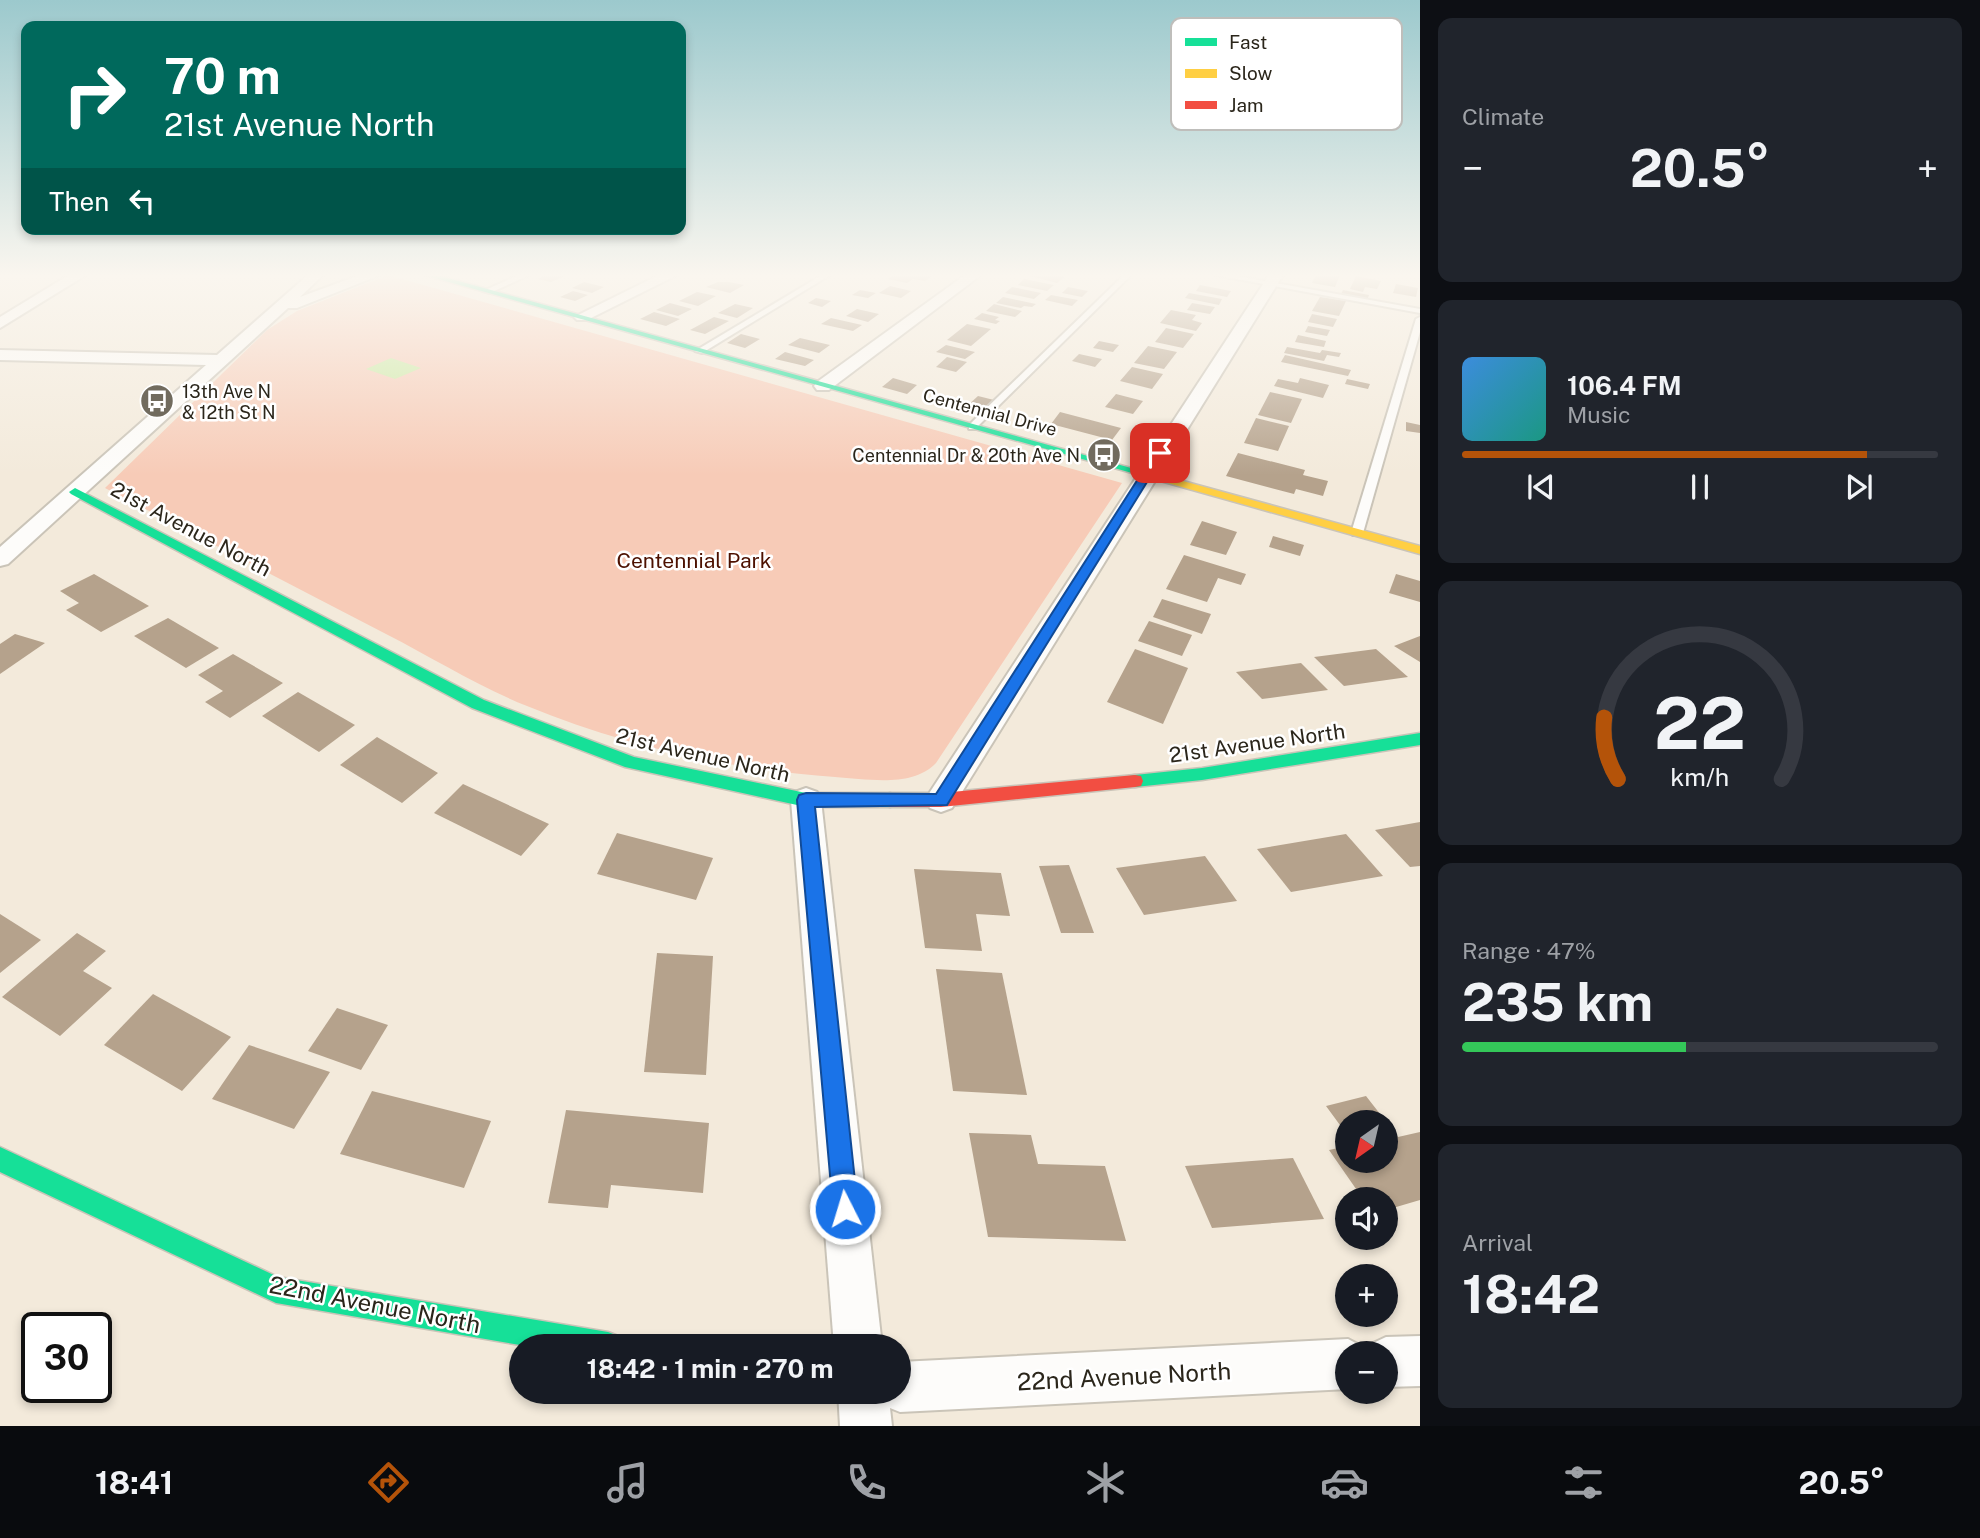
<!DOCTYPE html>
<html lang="en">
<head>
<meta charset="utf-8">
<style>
  body { margin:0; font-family:"Public Sans",sans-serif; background:#20242c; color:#f1f3f6; height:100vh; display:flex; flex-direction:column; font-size:26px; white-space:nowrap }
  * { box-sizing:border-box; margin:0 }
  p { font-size:23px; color:#9ea1a6 }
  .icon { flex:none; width:38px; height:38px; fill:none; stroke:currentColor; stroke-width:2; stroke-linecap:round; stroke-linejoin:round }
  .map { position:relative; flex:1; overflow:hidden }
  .sheet { display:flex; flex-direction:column; gap:18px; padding:18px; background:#0d0f14; width:560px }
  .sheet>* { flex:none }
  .hud { position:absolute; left:21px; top:21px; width:665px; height:214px; border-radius:14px; box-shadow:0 4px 10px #0003; background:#00695c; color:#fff; overflow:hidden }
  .needle { width:46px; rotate:214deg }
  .fabs { position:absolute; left:1335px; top:1110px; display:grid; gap:14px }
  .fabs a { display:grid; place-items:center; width:63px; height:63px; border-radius:50%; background:#171b24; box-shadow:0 4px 10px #0003; font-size:35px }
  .speed { position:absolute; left:21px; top:1312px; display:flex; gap:14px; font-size:35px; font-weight:700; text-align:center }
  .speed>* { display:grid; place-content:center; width:91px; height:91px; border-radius:50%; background:#171b24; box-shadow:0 4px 10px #0003; line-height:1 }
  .speed .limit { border:4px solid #111; border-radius:10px; background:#fff; color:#111 }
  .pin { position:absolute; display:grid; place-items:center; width:60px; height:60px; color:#fff; margin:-30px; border-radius:14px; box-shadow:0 4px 10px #0006 }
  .me { position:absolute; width:77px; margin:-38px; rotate:355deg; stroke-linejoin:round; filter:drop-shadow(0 0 5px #0008) }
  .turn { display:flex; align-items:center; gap:24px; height:147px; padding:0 28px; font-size:32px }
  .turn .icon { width:91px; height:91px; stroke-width:2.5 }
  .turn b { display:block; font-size:49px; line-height:60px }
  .then { display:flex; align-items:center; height:66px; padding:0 28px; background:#0003; gap:14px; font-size:26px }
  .big { font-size:52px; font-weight:700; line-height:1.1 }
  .sheet .card { flex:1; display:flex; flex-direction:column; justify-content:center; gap:10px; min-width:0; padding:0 24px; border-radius:14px; background:#20242c }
  .sheet .dial { align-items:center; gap:0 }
  .dial svg { height:182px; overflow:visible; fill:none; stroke:#363941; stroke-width:7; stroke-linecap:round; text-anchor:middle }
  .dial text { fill:#f1f3f6; stroke:none }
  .song { display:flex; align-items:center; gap:21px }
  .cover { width:84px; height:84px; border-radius:10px; background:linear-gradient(135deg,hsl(210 70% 55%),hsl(170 70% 35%)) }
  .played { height:7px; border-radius:4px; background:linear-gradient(90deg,#b45309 85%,#363941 85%) }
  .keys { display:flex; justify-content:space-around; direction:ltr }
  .heat { display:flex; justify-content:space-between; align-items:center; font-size:38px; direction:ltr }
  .charge { height:10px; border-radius:5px; background:linear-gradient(90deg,#34c759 47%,#363941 0) }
  .trip { position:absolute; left:509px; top:1334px; width:402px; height:70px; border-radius:35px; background:#171b24; box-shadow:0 4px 10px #0003; font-weight:700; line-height:70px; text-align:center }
  .dock { display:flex; height:112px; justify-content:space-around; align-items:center; background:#090b0e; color:#9ea1a6 }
  .dock .icon { width:49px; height:49px }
  .dock .current { color:#b45309 }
  .dock b { font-size:32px; color:#f1f3f6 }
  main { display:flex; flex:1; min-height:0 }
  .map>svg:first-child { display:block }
</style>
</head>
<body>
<main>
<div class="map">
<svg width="1420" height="1426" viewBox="0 0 1420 1426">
  <rect width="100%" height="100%" fill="#f3eadb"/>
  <path fill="#f7cbb7" d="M388,275L1122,483L936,763C912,788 868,779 835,777C731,770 624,746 527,706C479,687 433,658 386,634C292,585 199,537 105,488L267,330L297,311Z"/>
  <path fill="#cbe9a4" d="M391,358L421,368L395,379L366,369Z"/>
  <g fill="#b5a28c">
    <path d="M546,275H560L565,276L551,282L538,279Z"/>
    <path d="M893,275H933L925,281L913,279L907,283L888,279Z"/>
    <path d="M1026,275H1054L1064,277L1057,283Z"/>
    <path d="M1316,275H1340L1335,287L1312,283Z"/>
    <path d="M1356,276L1381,281L1377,289L1365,287L1363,292L1350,289Z"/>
    <path d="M1024,279L1054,285L1047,291L1018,285Z"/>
    <path d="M584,282L604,287L592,293L572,288Z"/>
    <path d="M718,282H729L744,285L730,293L706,287Z"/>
    <path d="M1396,284L1418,288L1416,297L1393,293Z"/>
    <path d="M1200,285L1231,291L1227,297L1196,291Z"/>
    <path d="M890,286L911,291L901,298L879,293Z"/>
    <path d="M1012,287L1041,293L1034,299L1005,293Z"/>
    <path d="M1068,287L1088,291L1082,297L1062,293Z"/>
    <path d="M860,290L876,293L868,298L852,295Z"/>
    <path d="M1343,290L1369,295L1367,300L1340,296Z"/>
    <path d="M573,291L588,295L575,301L560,297Z"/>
    <path d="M697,292L716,296L698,306L679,301Z"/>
    <path d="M1189,293L1222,299L1219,305L1185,298Z"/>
    <path d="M1051,295L1078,300L1072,306L1045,300Z"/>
    <path d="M1003,297L1036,304L1032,307L1024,306L1021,308L996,303Z"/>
    <path d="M1320,297L1346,301L1339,316L1312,311Z"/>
    <path d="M816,298L831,301L822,307L808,303Z"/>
    <path d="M670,303L692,309L678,316L656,310Z"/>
    <path d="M1192,303L1215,307L1210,314L1187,310Z"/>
    <path d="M735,304L753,308L737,318L718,313Z"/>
    <path d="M994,304L1022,311L1015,317L986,311Z"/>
    <path d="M857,309L879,314L868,322L846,316Z"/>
    <path d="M1171,310L1196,315L1192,320L1202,323L1196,331L1160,323Z"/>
    <path d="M654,312L680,319L666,326L640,319Z"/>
    <path d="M982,313L999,317L995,320L1000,321L996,324L974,319Z"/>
    <path d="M1312,314L1337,319L1333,327L1308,322Z"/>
    <path d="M714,317L729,321L705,334L690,330Z"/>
    <path d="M831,318L862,325L853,331L821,324Z"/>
    <path d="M967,324L991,329L971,346L947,340Z"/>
    <path d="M1308,326L1330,330L1327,336L1305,332Z"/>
    <path d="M1166,328L1194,334L1183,348L1155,342Z"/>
    <path d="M741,334L760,339L745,348L727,343Z"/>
    <path d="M1298,335L1326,341L1324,347L1295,342Z"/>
    <path d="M800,338L830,345L819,353L788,345Z"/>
    <path d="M1099,341L1119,345L1113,352L1093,348Z"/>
    <path d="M946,345L975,352L965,359L936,352Z"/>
    <path d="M1148,346L1177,352L1164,369L1134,363Z"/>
    <path d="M1287,347L1320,353L1322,350L1341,353L1339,357L1327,355L1324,361L1284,353Z"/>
    <path d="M785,352L814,360L805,366L775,359Z"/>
    <path d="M1079,354L1102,359L1095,367L1072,361Z"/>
    <path d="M1285,355L1351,370L1348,376L1281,362Z"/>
    <path d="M947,357L967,362L956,372L936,367Z"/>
    <path d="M1132,367L1163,374L1152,389L1120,381Z"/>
    <path d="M893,378L917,385L907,394L882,387Z"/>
    <path d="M1300,378L1329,385L1323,398L1274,386L1278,379L1298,383Z"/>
    <path d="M1347,379L1370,384L1368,389L1345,384Z"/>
    <path d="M1270,392L1302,399L1291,423L1258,415Z"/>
    <path d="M1116,394L1143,401L1133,414L1105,407Z"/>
    <path d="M978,396L994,400L983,411L967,406Z"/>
    <path d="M1060,412L1121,428L1112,440L1051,424Z"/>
    <path d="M1256,418L1289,426L1278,451L1244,443Z"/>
    <path d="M1406,422L1420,425V433L1406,431Z"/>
    <path d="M1238,453L1305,470L1303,475L1328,481L1323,496L1296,489L1294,494L1226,476Z"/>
    <path d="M1202,521L1237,532L1226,555L1190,545Z"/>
    <path d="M1273,536L1304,545L1300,556L1269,547Z"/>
    <path d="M1184,555L1246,574L1241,585L1218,578L1207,602L1166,589Z"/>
    <path d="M94,574L149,606L101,632L66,610L79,603L60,591Z"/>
    <path d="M1396,574L1420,581V602L1389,593Z"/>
    <path d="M1162,599L1211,614L1202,634L1153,617Z"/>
    <path d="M168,618L219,648L186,668L134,636Z"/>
    <path d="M1149,621L1192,635L1182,656L1138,641Z"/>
    <path d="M15,634L45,643L0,674V644Z"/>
    <path d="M1420,636V662L1394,646Z"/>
    <path d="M1135,649L1188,668L1163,724L1107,702Z"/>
    <path d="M1376,649L1408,677L1344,686L1314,657Z"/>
    <path d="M233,654L283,683L230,718L205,702L223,691L198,675Z"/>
    <path d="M1301,663L1328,690L1262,699L1236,672Z"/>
    <path d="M298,692L355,725L319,752L262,716Z"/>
    <path d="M377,737L438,773L402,803L340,765Z"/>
    <path d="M463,784L549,824L521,856L434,813Z"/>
    <path d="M1420,822V866L1410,867L1375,830Z"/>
    <path d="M617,833L713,858L696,900L597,874Z"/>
    <path d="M1346,834L1383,876L1291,892L1257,849Z"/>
    <path d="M1205,856L1237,901L1144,915L1116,868Z"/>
    <path d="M1069,865L1094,933H1061L1039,866Z"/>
    <path d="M914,869L1001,873L1010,916L976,914L982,951L925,948Z"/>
    <path d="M0,914L41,940L0,973Z"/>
    <path d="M77,933L106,951L83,971L112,988L60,1036L2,997Z"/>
    <path d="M657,953L713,956L706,1075L644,1072Z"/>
    <path d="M936,969L1002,973L1027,1095L953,1091Z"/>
    <path d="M153,994L231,1037L182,1091L104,1045Z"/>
    <path d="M337,1008L388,1025L361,1070L308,1051Z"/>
    <path d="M249,1045L330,1072L294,1129L212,1099Z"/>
    <path d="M372,1091L491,1121L464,1188L340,1154Z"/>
    <path d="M1366,1096L1398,1137L1420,1132V1200L1386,1210V1199H1363L1329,1150L1348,1146V1160H1386V1122H1348V1136L1326,1106Z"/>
    <path d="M566,1110L709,1123L703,1193L611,1185L608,1208L548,1203Z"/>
    <path d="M969,1133L1031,1135L1038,1164L1105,1166L1126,1241L988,1237Z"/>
    <path d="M1293,1158L1324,1219L1212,1228L1185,1166Z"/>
  </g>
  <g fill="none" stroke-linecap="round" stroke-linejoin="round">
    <g stroke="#cac4b8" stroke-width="4">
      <g id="lane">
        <path d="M519,275H529L490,293L483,291Z"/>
        <path d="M822,275H830L702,353L695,351Z"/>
        <path d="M1124,275H1131L975,429H969V425Z"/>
        <path d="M1215,275H1231L1420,309V313Z"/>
        <path d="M1420,317V332L1363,533L1361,535H1353L1351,533L1416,319Z"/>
      </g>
    </g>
    <g stroke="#cac4b8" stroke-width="4">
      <g id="street">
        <path d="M69,275H86L0,328V317Z"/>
        <path d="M308,275H323L300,297L360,275H380L297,308H288L8,564L0,566V547L206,365L0,360V350L217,355Z"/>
        <path d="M659,275H677L587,320H577L574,317Z"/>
        <path d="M965,275H981L829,390H817L814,386L817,382Z"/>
        <path d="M1269,275H1283L952,808L941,812L930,808L926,800L930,792Z"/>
        <path d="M806,788L817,792L821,800L882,1346H834L791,800L795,792Z"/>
        <path d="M1420,1336V1386L1386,1387V1353H1348V1389L900,1412L890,1408L892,1426H840L838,1391H900V1362L1348,1339L1367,1349L1369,1345L1386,1337Z"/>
      </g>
    </g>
    <g stroke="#cac4b8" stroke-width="3">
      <g id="fast">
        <path d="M424,275H437L1167,478L1157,480Z"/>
        <path d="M75,488L484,700L634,757L806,793H890L896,795L899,800L896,805L890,807H806L625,767L472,708L71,494L69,492Z"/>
        <path d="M1420,733V745L1202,780L1135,787L1129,786L1127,781L1129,776L1135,775L1202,768Z"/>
        <path d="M0,1147L278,1277L608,1332L618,1336L622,1346H526L276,1303L0,1172Z"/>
      </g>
    </g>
    <g stroke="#cac4b8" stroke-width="3">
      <path id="slow" d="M1161,475L1420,546V554L1157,480L1155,478Z"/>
    </g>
    <g stroke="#cac4b8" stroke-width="3">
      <path id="jam" d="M1135,775L1141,776L1143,781L1141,786L1135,787L941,807H890L884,805L881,800L884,795L890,793H941Z"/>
    </g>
    <use href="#lane" fill="#fdfcfa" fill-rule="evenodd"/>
    <use href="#street" fill="#fdfcfa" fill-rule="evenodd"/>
    <use href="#fast" fill="#16e098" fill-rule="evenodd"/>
    <use href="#slow" fill="#ffcf43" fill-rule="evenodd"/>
    <use href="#jam" fill="#f24e42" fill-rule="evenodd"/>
  </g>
  <linearGradient id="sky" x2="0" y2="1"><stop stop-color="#9cc9cd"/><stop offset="0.58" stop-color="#faf6ef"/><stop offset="1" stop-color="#faf6ef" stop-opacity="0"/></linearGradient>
  <rect width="1420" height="475" fill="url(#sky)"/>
  <path fill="#1a73e8" stroke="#114b97" stroke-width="2" d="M1156,451L1165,453L947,805L815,807L858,1209L854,1218L845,1222L836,1218L833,1209L797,800L799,795L806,793L936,794Z"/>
  <defs>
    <g id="bus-disc" transform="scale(1.75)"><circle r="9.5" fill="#716b5e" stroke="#fff"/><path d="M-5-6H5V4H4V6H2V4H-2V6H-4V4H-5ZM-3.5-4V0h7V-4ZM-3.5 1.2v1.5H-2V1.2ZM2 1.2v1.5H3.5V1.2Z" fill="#fff"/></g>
  </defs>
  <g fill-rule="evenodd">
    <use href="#bus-disc" x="157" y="401"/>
    <use href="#bus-disc" x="1104" y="455"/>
  </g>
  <g text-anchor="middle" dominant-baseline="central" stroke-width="5" stroke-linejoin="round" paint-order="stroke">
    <g font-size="18" fill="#2b261b" stroke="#fff" text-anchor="start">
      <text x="182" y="391">13th Ave N<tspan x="182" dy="21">&amp; 12th St N</tspan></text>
      <text x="1080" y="455" text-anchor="end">Centennial Dr &amp; 20th Ave N</text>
    </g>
    <g font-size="18" fill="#2b261b" stroke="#fff">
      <text transform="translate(990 412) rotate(15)">Centennial Drive</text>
    </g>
    <g font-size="21" fill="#2b261b" stroke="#fff">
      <text transform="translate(191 529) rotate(28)">21st Avenue North</text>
      <text transform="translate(1257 743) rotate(-8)">21st Avenue North</text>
      <text transform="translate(703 755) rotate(13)">21st Avenue North</text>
    </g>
    <g font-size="21" fill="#4d1100" stroke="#fff">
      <text x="694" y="560">Centennial Park</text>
    </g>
    <g font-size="24" fill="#2b261b" stroke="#fff">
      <text transform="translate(375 1304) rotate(11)">22nd Avenue North</text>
      <text transform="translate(1124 1376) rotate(-3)">22nd Avenue North</text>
    </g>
  </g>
  <rect x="1171" y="18" width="231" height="112" rx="10" fill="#fff" stroke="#bfbebb" stroke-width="2"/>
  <rect x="1185" y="38" width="32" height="8" fill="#16e098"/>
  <rect x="1185" y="69" width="32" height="9" fill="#ffcf43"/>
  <rect x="1185" y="101" width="32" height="8" fill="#f24e42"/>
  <g font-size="19" fill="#2b261b">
    <text x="1229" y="49">Fast</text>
    <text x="1229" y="80">Slow</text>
    <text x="1229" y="112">Jam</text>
  </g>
</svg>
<div class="fabs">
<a><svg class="needle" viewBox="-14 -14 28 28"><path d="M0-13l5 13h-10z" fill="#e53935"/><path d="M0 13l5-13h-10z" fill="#9ea1a6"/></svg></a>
<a><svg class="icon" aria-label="sound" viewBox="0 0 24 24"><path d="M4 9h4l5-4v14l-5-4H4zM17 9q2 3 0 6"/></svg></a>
<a>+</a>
<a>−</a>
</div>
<div class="speed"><div class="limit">30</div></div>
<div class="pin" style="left:1160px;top:453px;background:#d93025"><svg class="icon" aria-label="arrive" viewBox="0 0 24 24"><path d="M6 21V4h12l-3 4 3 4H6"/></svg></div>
<svg class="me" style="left:845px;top:1209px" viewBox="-20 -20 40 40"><circle r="17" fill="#1a73e8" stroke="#fff" stroke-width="3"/><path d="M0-11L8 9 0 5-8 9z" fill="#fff"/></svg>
<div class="trip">18:42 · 1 min · 270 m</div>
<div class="hud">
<div class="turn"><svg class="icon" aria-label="right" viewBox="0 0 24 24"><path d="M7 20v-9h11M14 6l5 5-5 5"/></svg><div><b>70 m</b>21st Avenue North</div></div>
<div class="then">Then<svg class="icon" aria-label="left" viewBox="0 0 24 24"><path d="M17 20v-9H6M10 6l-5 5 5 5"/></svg></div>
</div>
</div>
<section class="sheet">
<div class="card"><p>Climate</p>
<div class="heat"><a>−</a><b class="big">20.5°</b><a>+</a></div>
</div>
<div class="card">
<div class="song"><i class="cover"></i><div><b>106.4 FM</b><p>Music</p></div></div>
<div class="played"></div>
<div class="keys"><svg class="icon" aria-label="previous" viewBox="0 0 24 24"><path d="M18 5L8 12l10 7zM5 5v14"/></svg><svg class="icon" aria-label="pause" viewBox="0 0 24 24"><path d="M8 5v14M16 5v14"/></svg><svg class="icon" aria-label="next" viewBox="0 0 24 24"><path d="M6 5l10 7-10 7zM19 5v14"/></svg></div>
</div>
<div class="card dial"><svg viewBox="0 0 100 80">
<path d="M14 69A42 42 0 1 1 86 69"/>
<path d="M14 69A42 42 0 0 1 8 42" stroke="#b45309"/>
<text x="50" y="56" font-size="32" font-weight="700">22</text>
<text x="50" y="72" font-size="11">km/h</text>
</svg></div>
<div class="card"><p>Range · 47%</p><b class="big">235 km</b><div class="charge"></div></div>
<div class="card"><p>Arrival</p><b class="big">18:42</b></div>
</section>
</main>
<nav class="dock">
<b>18:41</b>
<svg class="icon current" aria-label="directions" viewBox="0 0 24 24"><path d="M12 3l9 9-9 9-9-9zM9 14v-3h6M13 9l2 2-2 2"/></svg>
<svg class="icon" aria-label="music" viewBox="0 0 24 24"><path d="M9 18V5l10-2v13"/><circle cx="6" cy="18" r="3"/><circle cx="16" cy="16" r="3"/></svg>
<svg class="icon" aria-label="phone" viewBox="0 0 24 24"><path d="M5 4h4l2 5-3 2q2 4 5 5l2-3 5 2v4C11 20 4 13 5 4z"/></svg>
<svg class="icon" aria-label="climate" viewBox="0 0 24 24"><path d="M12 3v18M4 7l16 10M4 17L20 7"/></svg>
<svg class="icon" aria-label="car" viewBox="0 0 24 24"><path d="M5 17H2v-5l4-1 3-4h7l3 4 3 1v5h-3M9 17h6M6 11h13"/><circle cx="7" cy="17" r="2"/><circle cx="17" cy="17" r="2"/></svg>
<svg class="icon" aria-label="filters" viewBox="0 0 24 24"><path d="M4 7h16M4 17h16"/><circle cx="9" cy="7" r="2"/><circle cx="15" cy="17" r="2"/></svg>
<b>20.5°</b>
</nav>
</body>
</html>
